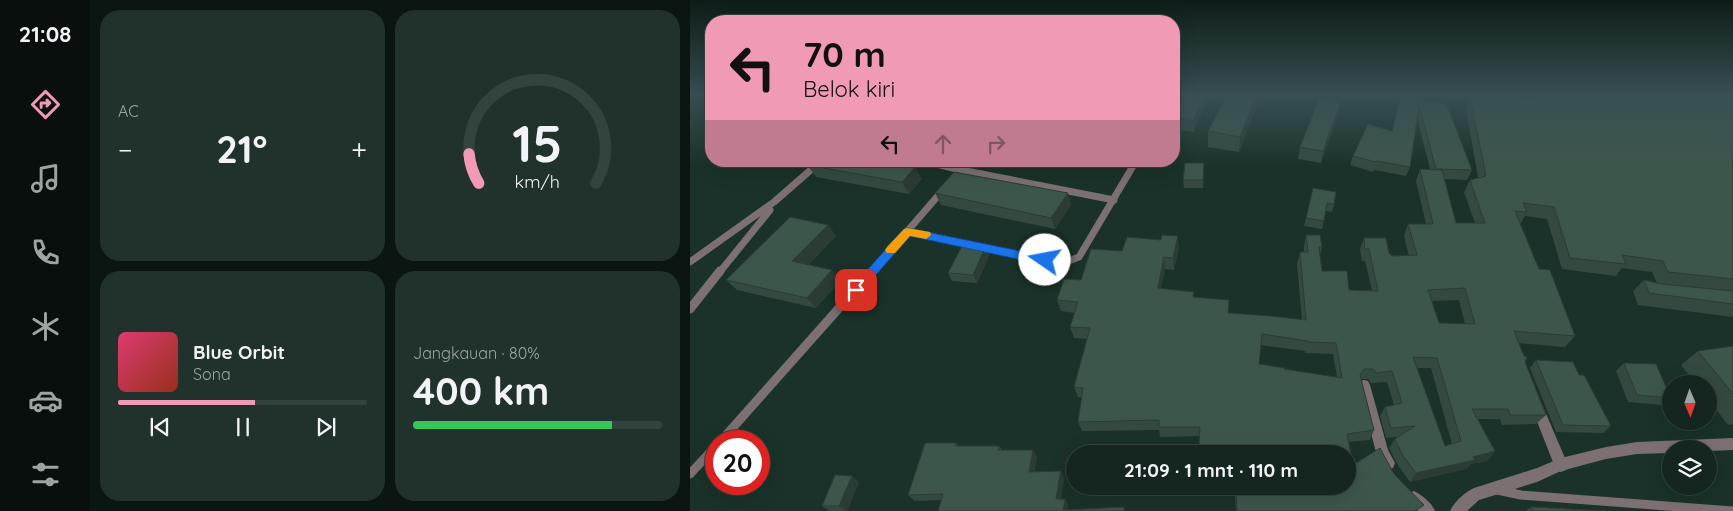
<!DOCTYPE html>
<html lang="id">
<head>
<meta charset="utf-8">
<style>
  body { margin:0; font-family:Quicksand,sans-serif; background:#21322c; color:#f1f3f6; height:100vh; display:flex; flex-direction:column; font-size:19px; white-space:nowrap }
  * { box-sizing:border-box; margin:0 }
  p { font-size:16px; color:#9da5a4 }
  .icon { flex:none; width:28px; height:28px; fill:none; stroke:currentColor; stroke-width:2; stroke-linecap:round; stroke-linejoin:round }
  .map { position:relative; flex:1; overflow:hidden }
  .drawer { display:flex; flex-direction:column; gap:10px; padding:10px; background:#0b1511; width:600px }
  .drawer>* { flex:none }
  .guide { position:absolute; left:15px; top:15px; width:475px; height:152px; border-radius:20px; box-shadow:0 5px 20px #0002,0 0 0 1px #33433d; background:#f09ab5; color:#111; overflow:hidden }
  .needle { width:32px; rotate:178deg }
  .fabs { position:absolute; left:972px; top:375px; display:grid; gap:10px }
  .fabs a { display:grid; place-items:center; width:55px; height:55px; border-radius:50%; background:#14261f; box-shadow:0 5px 20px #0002,0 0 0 1px #33433d; font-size:25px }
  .speed { position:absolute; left:15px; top:430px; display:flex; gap:10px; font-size:25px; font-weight:700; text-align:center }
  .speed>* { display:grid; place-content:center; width:65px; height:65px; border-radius:50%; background:#14261f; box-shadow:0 5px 20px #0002,0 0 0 1px #33433d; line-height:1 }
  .speed .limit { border:8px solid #d22; background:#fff; color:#111 }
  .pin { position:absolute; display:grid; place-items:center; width:42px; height:42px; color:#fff; margin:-21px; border-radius:10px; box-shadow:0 2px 8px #0006 }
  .me { position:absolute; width:55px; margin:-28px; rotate:282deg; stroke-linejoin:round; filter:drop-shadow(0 0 4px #0008) }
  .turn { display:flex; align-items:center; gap:18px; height:105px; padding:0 15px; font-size:22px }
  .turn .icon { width:65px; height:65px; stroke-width:2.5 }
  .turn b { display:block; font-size:35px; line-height:42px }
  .lanes { display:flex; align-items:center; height:48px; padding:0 15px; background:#0003; justify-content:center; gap:25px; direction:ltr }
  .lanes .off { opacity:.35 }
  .big { font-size:38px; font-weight:800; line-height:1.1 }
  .drawer .widget { flex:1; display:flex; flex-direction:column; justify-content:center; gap:8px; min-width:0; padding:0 18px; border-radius:20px; background:#21322c }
  .drawer .dial { align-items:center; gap:0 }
  .dial svg { height:130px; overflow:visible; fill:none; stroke:#33433d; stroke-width:7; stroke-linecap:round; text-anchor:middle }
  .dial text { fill:#f1f3f6; stroke:none }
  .song { display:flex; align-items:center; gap:15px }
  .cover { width:60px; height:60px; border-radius:8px; background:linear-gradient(135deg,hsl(340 70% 55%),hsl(10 70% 35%)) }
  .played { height:5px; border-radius:2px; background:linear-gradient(90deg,#f09ab5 55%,#33433d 55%) }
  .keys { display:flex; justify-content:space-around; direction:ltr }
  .heat { display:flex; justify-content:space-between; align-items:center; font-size:28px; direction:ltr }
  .charge { height:8px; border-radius:4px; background:linear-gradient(90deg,#34c759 80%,#33433d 0) }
  .drawer .tiles { flex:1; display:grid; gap:10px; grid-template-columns:repeat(2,1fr) }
  .trip { position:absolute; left:376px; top:445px; width:290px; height:50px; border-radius:25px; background:#14261f; box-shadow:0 5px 20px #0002,0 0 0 1px #33433d; font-weight:800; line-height:50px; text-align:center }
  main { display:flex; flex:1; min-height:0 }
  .tab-bar { display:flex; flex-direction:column; width:90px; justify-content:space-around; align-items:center; background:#080f0c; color:#9da5a4 }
  .tab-bar .icon { width:35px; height:35px }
  .tab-bar .active { color:#f09ab5 }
  .tab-bar b { font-size:22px; color:#f1f3f6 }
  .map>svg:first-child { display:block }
</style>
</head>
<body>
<main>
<nav class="tab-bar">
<b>21:08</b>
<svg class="icon active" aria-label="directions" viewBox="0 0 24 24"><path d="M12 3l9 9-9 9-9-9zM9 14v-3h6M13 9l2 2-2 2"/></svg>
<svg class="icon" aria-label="music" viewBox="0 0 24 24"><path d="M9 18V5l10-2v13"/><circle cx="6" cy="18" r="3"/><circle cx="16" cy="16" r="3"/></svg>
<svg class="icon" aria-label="phone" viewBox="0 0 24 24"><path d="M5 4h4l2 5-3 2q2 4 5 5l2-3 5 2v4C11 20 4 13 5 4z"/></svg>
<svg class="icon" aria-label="climate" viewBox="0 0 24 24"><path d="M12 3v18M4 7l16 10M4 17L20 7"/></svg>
<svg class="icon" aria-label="car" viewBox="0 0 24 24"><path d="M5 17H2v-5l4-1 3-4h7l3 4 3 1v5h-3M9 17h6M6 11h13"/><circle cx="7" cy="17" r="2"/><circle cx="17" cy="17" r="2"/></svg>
<svg class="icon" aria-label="filters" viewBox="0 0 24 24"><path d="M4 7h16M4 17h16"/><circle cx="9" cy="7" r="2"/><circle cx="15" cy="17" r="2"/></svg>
</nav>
<section class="drawer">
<div class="tiles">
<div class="widget"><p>AC</p>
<div class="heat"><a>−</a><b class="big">21°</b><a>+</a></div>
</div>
<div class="widget dial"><svg viewBox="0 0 100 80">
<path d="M14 69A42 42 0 1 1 86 69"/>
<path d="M14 69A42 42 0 0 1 8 51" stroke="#f09ab5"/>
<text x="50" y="56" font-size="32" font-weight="700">15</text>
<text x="50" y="72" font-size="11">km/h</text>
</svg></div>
<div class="widget">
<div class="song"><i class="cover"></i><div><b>Blue Orbit</b><p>Sona</p></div></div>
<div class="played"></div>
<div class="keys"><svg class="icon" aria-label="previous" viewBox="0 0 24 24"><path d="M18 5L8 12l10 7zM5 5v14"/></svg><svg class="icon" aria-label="pause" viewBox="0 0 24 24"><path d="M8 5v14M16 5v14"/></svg><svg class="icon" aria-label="next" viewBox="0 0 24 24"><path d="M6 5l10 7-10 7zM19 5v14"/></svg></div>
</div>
<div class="widget"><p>Jangkauan · 80%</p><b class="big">400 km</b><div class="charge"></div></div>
</div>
</section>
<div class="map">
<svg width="1043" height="511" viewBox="0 0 1043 511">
  <rect width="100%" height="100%" fill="#1a3229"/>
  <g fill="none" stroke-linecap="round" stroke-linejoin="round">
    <g stroke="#7c7073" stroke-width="7">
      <path d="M234,161L271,170L263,180"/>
      <path d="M271,170L424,200"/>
      <path d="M217,231L355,261L376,262L389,257L446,161"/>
      <path d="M0,262L84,202L131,161"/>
      <path d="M29,273L80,210"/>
      <path d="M181,273L253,190"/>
    </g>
    <g stroke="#7c7073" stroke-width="9">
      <path d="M0,309L30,271"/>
      <path d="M31,441L182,271"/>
      <path d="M0,474L26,446"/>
      <path d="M807,490L831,495L1043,511"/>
    </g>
    <g fill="#7c7073" fill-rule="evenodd">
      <path d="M674,380L678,381L680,385L698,450L705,463L703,468L698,470L693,468L686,452L668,385L670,381Z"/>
      <path d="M847,400L851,402L878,465L876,470L871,472L866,470L841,406L843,402Z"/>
      <path d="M724,491C732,495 742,503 745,511H728L719,503L717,498L719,493Z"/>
    </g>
    <path fill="#7c7073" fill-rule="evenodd" d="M1043,438V450L1019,451V449H981V453L947,454L916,459L871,471L847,482L789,500L777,511H760C764,502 775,492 784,488L847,468L871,458L916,447L947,442Z"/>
  </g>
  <g fill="#344a41" fill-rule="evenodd">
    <path d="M495,96H518L504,132L484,129V117Z"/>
    <path d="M537,96H571L549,152L518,147V131Z"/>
    <path d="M791,96H826L827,98L847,100L845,96H1043V317L948,305L943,291L954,280L967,283L962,272L932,268L926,276L872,269L857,219L835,216L830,224L849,269L885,336L875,347L828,343L835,362L856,415L846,424L812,425L810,419H787L805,451L797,461L781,464L776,469L720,482L708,465L699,448L705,439L708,437L696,438L690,416L695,407L704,405L697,382L681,383L678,379H671L684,430L680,440L659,442L663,465L704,474L729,511H546L544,486H658V454H509V436L470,437L469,430L392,431L388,422L392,398L388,397L384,387L397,339L384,338L380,327L385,313L371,311L367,300L391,280L432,251L489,248L484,270L475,269L471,288L504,297L538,313L612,320L607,264L610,252H614V247L616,235L632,247L630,256L632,271L659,290H682L675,261H672L670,249L674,238L699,253L702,256H719L714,236L718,224H736L726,181L730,169H740L727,118L720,167L716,176L684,170L683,172L660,165L663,156L702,131L729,102L782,170L777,180L754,179L766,223H785L774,192L780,180L788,178L776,109L780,97L793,98ZM769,300L775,324L749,323L742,301ZM571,345L615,351V353L643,354L647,377L594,369L569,364ZM727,368H741L762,444L755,446Z"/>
    <path d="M650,103L648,115L631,163L608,159L610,147Z"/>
    <path d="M292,161H307L304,164Z"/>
    <path d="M514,163L513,188H494L493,180Z"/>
    <path d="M117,165L216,166L232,179L219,194L126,177Z"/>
    <path d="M623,188L644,204L642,212L636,211L632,229L614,226Z"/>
    <path d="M245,193H378L381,205L365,229L251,205Z"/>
    <path d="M138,225L146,236L118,265L151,280L126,308L47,290L36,280Z"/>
    <path d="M300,254L287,283L262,281L258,273Z"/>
    <path d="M1043,346V424L1038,425L1019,400V384H1006L991,365L1008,351Z"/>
    <path d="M846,360L889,375L921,426L913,433L866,432L840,368Z"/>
    <path d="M934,363L981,398L972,405L938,402L926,371Z"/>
    <path d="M266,443L269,446H309L312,450H343L347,457L344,472L371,471L374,478L371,499H375L378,505L377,509L436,511H249L251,500L225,501L218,495Z"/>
    <path d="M169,482L157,511H140L132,506Z"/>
    <path d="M841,507L916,511H836Z"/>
  </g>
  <g fill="#2b3c35">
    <path d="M514,96H518L504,132L503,121Z"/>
    <path d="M566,96H571L549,152L550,137Z"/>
    <path d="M650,103L648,115L631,163L633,151Z"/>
    <path d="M209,161H214L218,170L206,164Z"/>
    <path d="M225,167L232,179L219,194L212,182Z"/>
    <path d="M378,193L381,205L365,229L361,218Z"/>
    <path d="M138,225L146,236L111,272L102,261Z"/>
    <path d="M488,236L489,248L484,270L483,258Z"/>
    <path d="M296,246L300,254L287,283L283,275Z"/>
    <path d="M474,257L475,269L469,299L468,288Z"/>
    <path d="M142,270L151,280L126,308L117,298Z"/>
    <path d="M343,450L347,457L343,478L339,472Z"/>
    <path d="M805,451L797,461L781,464L776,469L720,482L726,473L783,457Z"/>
    <path d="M371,471L374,478L370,505L366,499Z"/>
    <path d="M162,476L169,482L157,511H156L149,506Z"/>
    <path d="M375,499L378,505L377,511L373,510Z"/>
  </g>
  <g fill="#3d564c" stroke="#2b3c35" fill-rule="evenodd">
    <path d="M495,96H514L503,121L484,118Z"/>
    <path d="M537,96H566L550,137L518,131Z"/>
    <path d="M711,96H730L729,102L756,103L782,170L746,169L729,105L720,167L687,161L686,162L663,156L678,124L702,131Z"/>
    <path d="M802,96H826L827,98L857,101L855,96H1043V279L978,272L973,261L932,255L936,264L880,258L864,207L833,203L837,212L825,211L849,269L860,270L885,336L824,331L834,356L837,357L835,362L856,415H820L818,409H782L805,451L783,457L785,460L726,473L713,456L705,439L725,426L701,428L695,407L712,403L702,371L686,373L683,369H674L670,375L684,430L657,434L663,465L690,448L704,474L734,505L725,511H547L546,486H658V454H544L543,447L509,446L510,427H469V420L388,422L393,388L384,387L400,328L380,327L388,302L367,300L374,279L391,280L401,249L432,251L437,237L471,240L472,235L488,236L483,258L474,257L468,288L504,292L503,297L539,300L538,313L581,316L616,320L610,252H618L616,235H630L632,247H629L632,271H657L659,290L688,291L679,249H675L674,238H696L699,253L702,256L727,255L718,224H743L730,169L752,170L766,223H795L780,180L796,176L780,97L804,99ZM775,288L785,324L749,323L738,290ZM572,334L618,341V342L646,343L652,378L594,369L595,368L569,364ZM723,357L747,358L771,441L755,446Z"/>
    <path d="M629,99L650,103L633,151L610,147Z"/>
    <path d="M121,161H209L206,164L225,167L212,182L117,165Z"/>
    <path d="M495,163H514L513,180H493Z"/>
    <path d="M264,172L378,193L361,218L245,193Z"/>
    <path d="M623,188L646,192L644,204L637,203L634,221L616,218Z"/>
    <path d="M100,217L138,225L102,261L142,270L117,298L36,280Z"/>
    <path d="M273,244L296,246L283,275L258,273Z"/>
    <path d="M954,280L971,284L1043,291V304L959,293Z"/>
    <path d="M1043,346V394L1008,351Z"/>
    <path d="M846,360L883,362L889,375H894L921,426L873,425Z"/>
    <path d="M934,363L966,364L981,398L947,395Z"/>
    <path d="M235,443H266L265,446H309L308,450H343L339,472L371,471L366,499H375L373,510L434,507V511H248L253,494L218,495Z"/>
    <path d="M145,475L162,476L149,506H132Z"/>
    <path d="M841,507L916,511H843Z"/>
  </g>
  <linearGradient id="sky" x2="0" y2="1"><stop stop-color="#0e1c17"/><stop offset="0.57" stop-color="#384f54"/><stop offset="1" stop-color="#384f54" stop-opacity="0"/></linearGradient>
  <rect width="1043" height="167" fill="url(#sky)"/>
  <path fill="#1a73e8" stroke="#114b97" d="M217,228L355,256L361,260L355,265L220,236L170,293H162L160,290L162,287L214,229Z"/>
  <path fill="#f59e0b" d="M217,228L240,232L241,235L236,239L220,236L205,253H197L195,250L197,247L214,229Z"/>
</svg>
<div class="fabs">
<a><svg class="needle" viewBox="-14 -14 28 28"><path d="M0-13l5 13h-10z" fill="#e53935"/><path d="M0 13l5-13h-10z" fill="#9da5a4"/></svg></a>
<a><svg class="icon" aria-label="layers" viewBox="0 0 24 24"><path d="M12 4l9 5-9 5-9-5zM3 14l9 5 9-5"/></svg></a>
</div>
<div class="speed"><div class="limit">20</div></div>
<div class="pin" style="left:166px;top:290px;background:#d93025"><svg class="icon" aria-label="arrive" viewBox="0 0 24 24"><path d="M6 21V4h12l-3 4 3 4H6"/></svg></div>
<svg class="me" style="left:355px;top:260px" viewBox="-20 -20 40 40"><circle r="19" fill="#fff"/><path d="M0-13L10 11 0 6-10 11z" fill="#1a73e8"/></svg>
<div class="trip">21:09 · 1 mnt · 110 m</div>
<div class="guide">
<div class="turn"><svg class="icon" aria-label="left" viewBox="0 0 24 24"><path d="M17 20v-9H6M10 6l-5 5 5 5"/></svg><div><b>70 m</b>Belok kiri</div></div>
<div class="lanes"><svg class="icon" aria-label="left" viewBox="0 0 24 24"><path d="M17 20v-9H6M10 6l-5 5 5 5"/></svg><svg class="icon off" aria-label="ahead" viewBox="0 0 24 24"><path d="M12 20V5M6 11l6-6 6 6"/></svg><svg class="icon off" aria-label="right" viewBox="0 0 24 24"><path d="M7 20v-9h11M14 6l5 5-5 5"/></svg></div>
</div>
</div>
</main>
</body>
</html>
